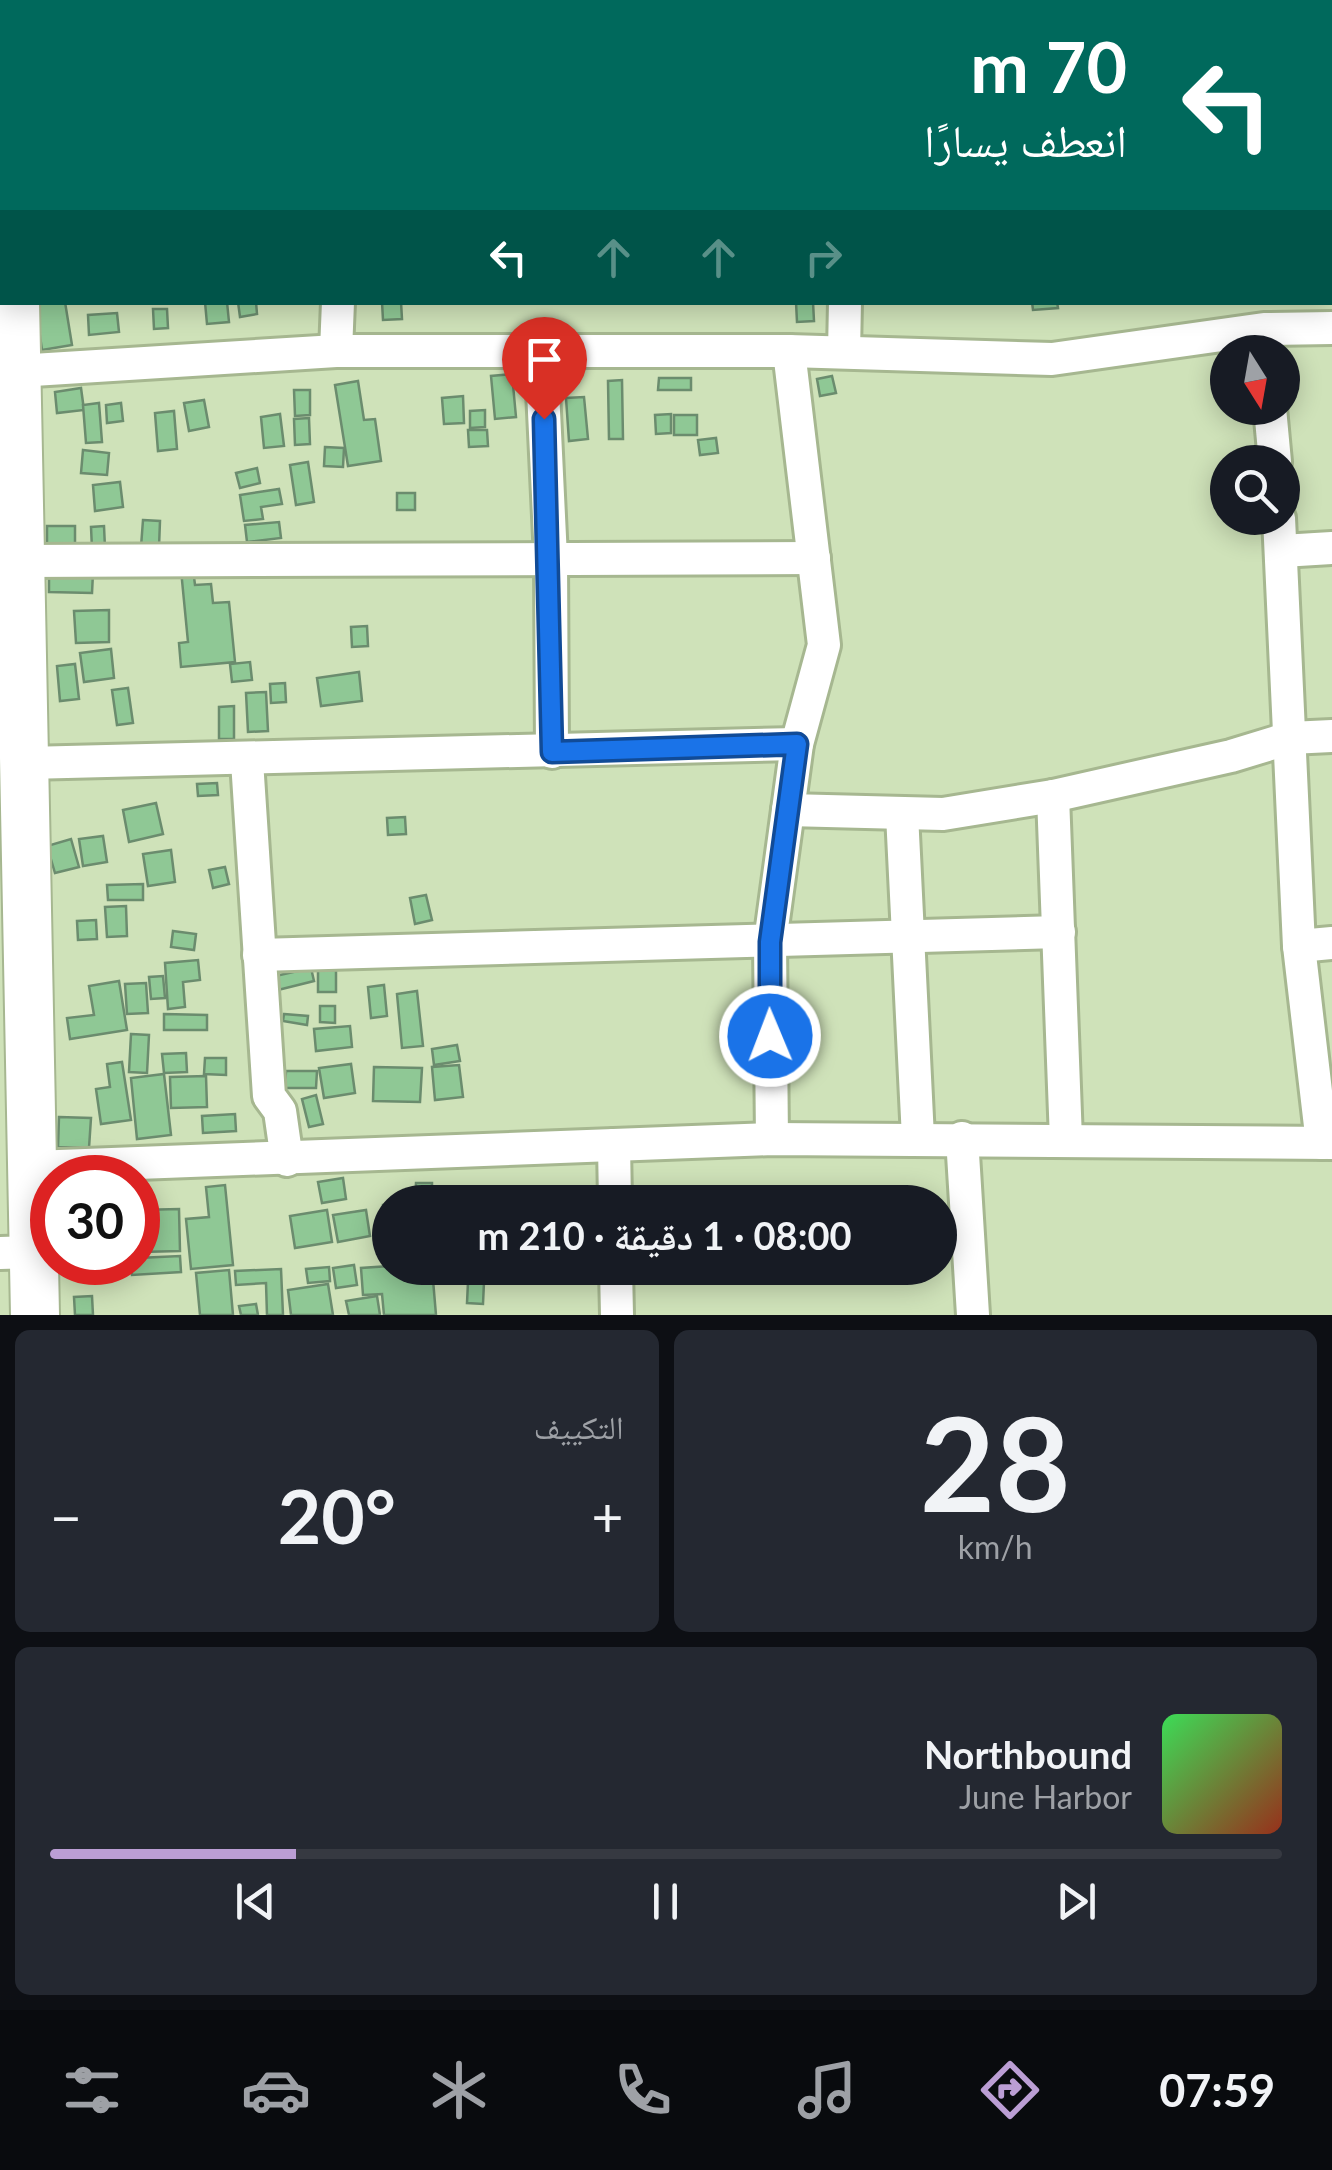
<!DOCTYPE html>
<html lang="ar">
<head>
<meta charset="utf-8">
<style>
  body { margin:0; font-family:Lato,"Noto Naskh Arabic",sans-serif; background:#242831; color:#f1f3f6; direction:rtl; height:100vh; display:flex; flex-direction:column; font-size:38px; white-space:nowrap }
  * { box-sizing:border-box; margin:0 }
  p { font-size:32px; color:#9ea1a6 }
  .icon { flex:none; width:55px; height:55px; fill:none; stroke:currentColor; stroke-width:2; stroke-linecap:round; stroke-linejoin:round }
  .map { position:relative; height:1315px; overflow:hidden; direction:ltr }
  .panel { display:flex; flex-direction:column; gap:15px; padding:15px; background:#0d0f14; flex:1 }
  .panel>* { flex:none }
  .banner { position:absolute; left:0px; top:0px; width:1332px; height:305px; box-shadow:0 5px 25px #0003; direction:rtl; background:#00695c; color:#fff; overflow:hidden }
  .needle { width:65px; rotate:169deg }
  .fabs { position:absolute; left:1210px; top:335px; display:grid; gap:20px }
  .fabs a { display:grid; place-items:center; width:90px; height:90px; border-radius:50%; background:#171b24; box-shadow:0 5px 25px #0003; font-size:50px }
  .speed { position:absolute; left:30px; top:1155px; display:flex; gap:20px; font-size:50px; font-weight:700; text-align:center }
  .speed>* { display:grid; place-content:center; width:130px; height:130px; border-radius:50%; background:#171b24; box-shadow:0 5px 25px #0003; line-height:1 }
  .speed .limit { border:15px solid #d22; background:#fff; color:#111 }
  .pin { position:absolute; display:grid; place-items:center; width:85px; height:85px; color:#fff; margin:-102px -42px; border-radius:50% 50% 50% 0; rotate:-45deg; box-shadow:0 0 10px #0007 }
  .pin .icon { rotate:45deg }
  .me { position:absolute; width:110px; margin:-55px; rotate:359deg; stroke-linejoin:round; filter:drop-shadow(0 0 8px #0008) }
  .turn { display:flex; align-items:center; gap:35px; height:210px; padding:0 40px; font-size:45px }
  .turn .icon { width:130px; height:130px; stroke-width:2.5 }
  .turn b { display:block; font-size:70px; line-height:85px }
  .lanes { display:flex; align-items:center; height:95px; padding:0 40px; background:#0003; justify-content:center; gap:50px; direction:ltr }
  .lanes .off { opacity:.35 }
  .big { font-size:75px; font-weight:700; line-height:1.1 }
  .panel .card { flex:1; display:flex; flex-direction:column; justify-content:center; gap:15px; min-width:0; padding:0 35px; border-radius:15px; background:#242831 }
  .panel .dial { align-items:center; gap:0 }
  .dial b { font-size:130px; line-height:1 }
  .song { display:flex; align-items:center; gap:30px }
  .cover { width:120px; height:120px; border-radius:15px; background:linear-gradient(135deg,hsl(130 70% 55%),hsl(10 70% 35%)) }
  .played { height:10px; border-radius:5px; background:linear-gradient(90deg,#bb9ed4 20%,#363941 20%) }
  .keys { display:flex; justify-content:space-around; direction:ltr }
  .heat { display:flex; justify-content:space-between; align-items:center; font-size:55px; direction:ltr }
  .panel .tiles { flex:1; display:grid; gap:15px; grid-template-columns:1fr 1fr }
  .card:last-child { grid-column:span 2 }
  .trip { position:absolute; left:372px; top:1185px; width:585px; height:100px; border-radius:50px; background:#171b24; box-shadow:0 5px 25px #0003; font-weight:700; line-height:100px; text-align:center; direction:rtl }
  .menu { display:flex; height:160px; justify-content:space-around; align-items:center; background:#090b0e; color:#9ea1a6 }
  .menu .icon { width:70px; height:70px }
  .menu .current { color:#bb9ed4 }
  .menu b { font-size:45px; color:#f1f3f6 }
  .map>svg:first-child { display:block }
</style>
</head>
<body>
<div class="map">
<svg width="1332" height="1315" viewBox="0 0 1332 1315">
  <rect width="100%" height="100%" fill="#cfe2b9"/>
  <g fill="#8fc895" stroke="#6b8c6e" stroke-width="2.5">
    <path d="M35,302H65L72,345L42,350Z"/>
    <path d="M205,302H227L229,322L207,324Z"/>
    <path d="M238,302H256L257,314L240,317Z"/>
    <path d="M382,302H401L402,319L383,320Z"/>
    <path d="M796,302H813L814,321L797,322Z"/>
    <path d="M1032,302H1057L1058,308L1033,310Z"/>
    <path d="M153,309H167L168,328L154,329Z"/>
    <path d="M117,313L119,332L89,335L88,315Z"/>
    <path d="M512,374L516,417L495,419L491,376Z"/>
    <path d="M832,376L836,393L820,396L817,379Z"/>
    <path d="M659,378H691V390H658Z"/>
    <path d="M622,380L623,439H609L608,381Z"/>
    <path d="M358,381L364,420L375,419L381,461L348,466L335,385Z"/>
    <path d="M81,388L84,410L57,413L55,392Z"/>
    <path d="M294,390H310V415L295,416Z"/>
    <path d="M463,396L464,423L444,424L442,398Z"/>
    <path d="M584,397L588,439L569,441L566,398Z"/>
    <path d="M204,400L209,427L189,431L184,403Z"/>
    <path d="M99,403L102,442L86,443L83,405Z"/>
    <path d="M121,403L123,421L107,423L106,405Z"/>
    <path d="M485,410V427L470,428V411Z"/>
    <path d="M174,411L177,449L158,451L155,413Z"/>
    <path d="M280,414L284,446L264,448L261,417Z"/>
    <path d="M671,414V433L656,434L655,415Z"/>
    <rect x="674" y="415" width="23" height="20"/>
    <path d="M309,418L310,444L295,445L294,419Z"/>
    <path d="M468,430H487L488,446L469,447Z"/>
    <path d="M716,438L718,453L700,455L698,440Z"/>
    <path d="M325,447L344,448L343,467L324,466Z"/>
    <path d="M83,450L109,453L107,475L81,473Z"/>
    <path d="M308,462L314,502L296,505L290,465Z"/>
    <path d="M257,468L260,483L240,488L236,473Z"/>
    <path d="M120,482L123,507L95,511L93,485Z"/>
    <path d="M279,489L282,504L261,507L263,519L244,521L240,495Z"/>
    <rect x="397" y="493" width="18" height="17"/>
    <path d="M143,520L160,521L159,547H141Z"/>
    <path d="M279,522L281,538L247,542L245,525Z"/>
    <rect x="47" y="526" width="28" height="22"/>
    <path d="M104,526L105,548L92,549L91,527Z"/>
    <path d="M193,569L195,585L211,584L213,603L229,602L235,662L181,667L179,643L188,642L181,570Z"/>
    <path d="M49,572L93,573L92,593L49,592Z"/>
    <path d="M109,610V642L76,643L74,611Z"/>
    <path d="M367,626L368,646L352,647L351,627Z"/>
    <path d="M111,649L114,678L84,682L80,653Z"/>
    <path d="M250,662L252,680L232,682L230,664Z"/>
    <path d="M75,664L79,699L60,701L57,666Z"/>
    <path d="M359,672L362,701L321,706L317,678Z"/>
    <path d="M285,683L286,702L271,703L270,684Z"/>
    <path d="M128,688L133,723L117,725L112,690Z"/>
    <path d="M266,692L268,731L248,732L246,693Z"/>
    <path d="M234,706V739H219V707Z"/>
    <path d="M217,783L218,795L198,796L197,784Z"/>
    <path d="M156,803L163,834L129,842L123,810Z"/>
    <path d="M405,817L406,834L388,835L387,818Z"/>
    <path d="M103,836L107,862L83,866L79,839Z"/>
    <path d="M71,839L79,867L55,873L47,846Z"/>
    <path d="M171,850L175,882L148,886L143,854Z"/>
    <path d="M225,867L229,884L213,888L209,870Z"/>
    <path d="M143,884V900H108L107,885Z"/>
    <path d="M426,895L432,920L415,924L410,898Z"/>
    <path d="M126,906L127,936L107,937L105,907Z"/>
    <path d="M96,920L97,939L78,940L77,921Z"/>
    <path d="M173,931L196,934L194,950L171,947Z"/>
    <path d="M198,960L200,980L183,982L185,1007L168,1009L165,963Z"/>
    <path d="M311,968L314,981L274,991L271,977Z"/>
    <rect x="318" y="970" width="18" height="22"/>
    <path d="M163,976L165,998L151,999L149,977Z"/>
    <path d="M119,981L127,1030L70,1039L67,1018L94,1015L89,986Z"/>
    <path d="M146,983L148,1013L127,1014L125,984Z"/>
    <path d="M384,985L387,1016L371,1018L368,987Z"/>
    <path d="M417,991L423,1046L402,1048L397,994Z"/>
    <path d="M320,1006H335V1023L320,1022Z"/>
    <path d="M164,1014L207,1015V1030H164Z"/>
    <path d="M284,1014L308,1016L307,1025L283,1021Z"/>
    <path d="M350,1026L352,1047L316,1051L314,1029Z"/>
    <path d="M131,1034L149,1035L147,1073L129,1072Z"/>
    <path d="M457,1045L460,1061L434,1065L432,1049Z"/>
    <path d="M186,1053L187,1072L164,1073L162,1054Z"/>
    <path d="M205,1058H226V1075L204,1074Z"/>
    <path d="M122,1062L131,1120L101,1124L96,1089L110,1087L107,1064Z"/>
    <path d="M351,1064L355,1093L324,1098L319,1068Z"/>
    <path d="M459,1065L463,1097L435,1100L432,1067Z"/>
    <path d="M374,1067L422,1068L420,1102L373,1101Z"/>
    <path d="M286,1071H317L316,1088H285Z"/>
    <path d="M164,1074L171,1135L137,1139L131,1078Z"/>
    <path d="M206,1076L207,1107L171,1108L170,1077Z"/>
    <path d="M316,1095L323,1124L309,1127L302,1099Z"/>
    <path d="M235,1114L236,1131L203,1133L202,1116Z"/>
    <path d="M59,1117L91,1118L89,1148L58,1147Z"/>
    <path d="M343,1178L346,1199L322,1203L318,1182Z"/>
    <path d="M416,1183H432V1202H415Z"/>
    <path d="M225,1185L233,1265L191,1269L186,1219L209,1217L206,1187Z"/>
    <path d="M467,1188H481L483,1202H468Z"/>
    <path d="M383,1205H390V1259H382Z"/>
    <path d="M179,1209L180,1251L140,1252L139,1210Z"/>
    <path d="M327,1210L332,1242L295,1248L290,1216Z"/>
    <path d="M366,1210L370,1236L338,1242L333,1215Z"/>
    <path d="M180,1256L181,1272L132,1275L131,1262H138V1258Z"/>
    <path d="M72,1262H116V1273L72,1272Z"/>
    <path d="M354,1265L357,1285L336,1288L333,1268Z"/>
    <path d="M390,1266L432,1268L436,1315H384L382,1294L363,1295L361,1268Z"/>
    <path d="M329,1267L330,1281L308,1283L306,1269Z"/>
    <path d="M281,1269L283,1315H267L266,1283L236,1285L235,1271Z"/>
    <path d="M229,1270L233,1315H200L196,1273Z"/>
    <path d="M468,1282H484L483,1304L467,1303Z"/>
    <path d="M328,1284L333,1315H291L288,1290Z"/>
    <path d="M92,1296L93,1315H75L74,1297Z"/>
    <path d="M377,1296L380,1315H349L346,1301Z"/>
    <path d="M256,1304L258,1315H241L239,1306Z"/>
  </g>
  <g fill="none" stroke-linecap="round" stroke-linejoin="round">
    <g stroke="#a6b790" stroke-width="38">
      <g id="street">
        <path d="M344,0V2"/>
        <path d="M583,0V2"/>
        <path d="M841,0V2"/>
        <path d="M0,52H2"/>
        <path d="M1330,119H1332"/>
        <path d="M0,194H2"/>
        <path d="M541,349L551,558L552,752"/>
        <path d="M336,351L338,302"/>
        <path d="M844,352L845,302"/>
        <path d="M17,371L336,351H789L1052,359L1264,329L1332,328"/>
        <path d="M1270,408L1275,462"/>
        <path d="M1279,518L1299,946L1322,1143"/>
        <path d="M1282,551L1332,548"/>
        <path d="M21,561L814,558"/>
        <path d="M247,761L269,1096L280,1111L287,1160"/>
        <path d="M27,763L797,744"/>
        <path d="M1053,796L1066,1140"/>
        <path d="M788,810L943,814L1053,796L1231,756L1290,738L1332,736"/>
        <path d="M902,814L918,1138"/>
        <path d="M1299,946L1332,943"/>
        <path d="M259,955L1059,932"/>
        <path d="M962,1138L973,1315"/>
        <path d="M772,1139L770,942L797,744L824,645L789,351"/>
        <path d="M614,1145L615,1202"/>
        <path d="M33,1167L772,1139L1332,1143"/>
        <path d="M0,1253L33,1252"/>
        <path d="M616,1268L617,1315"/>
      </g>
    </g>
    <g stroke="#a6b790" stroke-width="52">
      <g id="secondary">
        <path d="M7,0V2"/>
        <path d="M15,302L35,1315"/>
      </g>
    </g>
    <use href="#street" stroke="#fff" stroke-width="32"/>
    <use href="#secondary" stroke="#fff" stroke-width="48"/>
  </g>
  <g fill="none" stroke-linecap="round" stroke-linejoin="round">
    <g stroke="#114b97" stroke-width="25">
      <path id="route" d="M544,419L552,752L797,744L770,942V1036"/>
    </g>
    <use href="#route" stroke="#1a73e8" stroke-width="18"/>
  </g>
</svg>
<div class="fabs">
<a><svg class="needle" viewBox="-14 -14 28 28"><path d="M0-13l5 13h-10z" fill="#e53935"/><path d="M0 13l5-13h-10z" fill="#9ea1a6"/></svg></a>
<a><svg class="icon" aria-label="search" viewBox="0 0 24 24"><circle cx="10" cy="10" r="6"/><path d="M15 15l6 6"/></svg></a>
</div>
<div class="speed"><div class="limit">30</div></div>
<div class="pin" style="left:544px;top:419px;background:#d93025"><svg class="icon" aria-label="arrive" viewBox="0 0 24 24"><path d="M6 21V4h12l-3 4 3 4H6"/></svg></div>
<svg class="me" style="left:770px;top:1036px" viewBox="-20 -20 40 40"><circle r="17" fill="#1a73e8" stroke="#fff" stroke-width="3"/><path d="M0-11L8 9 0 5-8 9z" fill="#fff"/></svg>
<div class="trip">08:00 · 1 دقيقة · 210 m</div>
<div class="banner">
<div class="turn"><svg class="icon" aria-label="left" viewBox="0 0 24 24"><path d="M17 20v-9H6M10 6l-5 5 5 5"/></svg><div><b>70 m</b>انعطف يسارًا</div></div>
<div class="lanes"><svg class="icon" aria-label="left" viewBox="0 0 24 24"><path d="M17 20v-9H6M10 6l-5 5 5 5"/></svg><svg class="icon off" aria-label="ahead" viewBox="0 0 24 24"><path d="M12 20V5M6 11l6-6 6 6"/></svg><svg class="icon off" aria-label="ahead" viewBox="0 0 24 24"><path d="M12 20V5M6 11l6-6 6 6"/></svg><svg class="icon off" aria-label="right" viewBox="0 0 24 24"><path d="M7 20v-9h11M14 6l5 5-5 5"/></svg></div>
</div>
</div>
<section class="panel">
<div class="tiles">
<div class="card dial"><b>28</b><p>km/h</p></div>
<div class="card"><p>التكييف</p>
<div class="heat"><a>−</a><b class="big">20°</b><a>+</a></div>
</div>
<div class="card">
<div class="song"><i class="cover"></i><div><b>Northbound</b><p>June Harbor</p></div></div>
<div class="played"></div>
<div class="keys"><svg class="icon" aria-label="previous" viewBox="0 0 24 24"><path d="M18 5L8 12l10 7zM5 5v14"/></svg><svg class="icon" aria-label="pause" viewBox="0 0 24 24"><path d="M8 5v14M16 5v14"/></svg><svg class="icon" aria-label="next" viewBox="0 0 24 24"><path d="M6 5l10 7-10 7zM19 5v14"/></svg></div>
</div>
</div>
</section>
<nav class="menu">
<b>07:59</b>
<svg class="icon current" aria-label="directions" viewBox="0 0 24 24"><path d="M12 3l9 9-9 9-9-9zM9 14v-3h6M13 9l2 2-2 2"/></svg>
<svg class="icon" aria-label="music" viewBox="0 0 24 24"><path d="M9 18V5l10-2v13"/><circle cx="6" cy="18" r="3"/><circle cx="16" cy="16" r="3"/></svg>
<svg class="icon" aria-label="phone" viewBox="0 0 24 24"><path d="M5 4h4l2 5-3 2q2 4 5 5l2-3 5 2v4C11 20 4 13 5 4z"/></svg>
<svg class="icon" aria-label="climate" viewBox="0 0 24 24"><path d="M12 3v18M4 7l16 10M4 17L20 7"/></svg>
<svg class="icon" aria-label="car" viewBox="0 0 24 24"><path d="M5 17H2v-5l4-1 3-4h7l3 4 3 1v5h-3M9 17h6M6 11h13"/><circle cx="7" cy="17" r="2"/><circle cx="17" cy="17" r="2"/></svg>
<svg class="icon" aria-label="filters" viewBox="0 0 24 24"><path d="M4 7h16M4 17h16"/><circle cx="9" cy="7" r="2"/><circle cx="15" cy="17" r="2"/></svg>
</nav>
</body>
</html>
